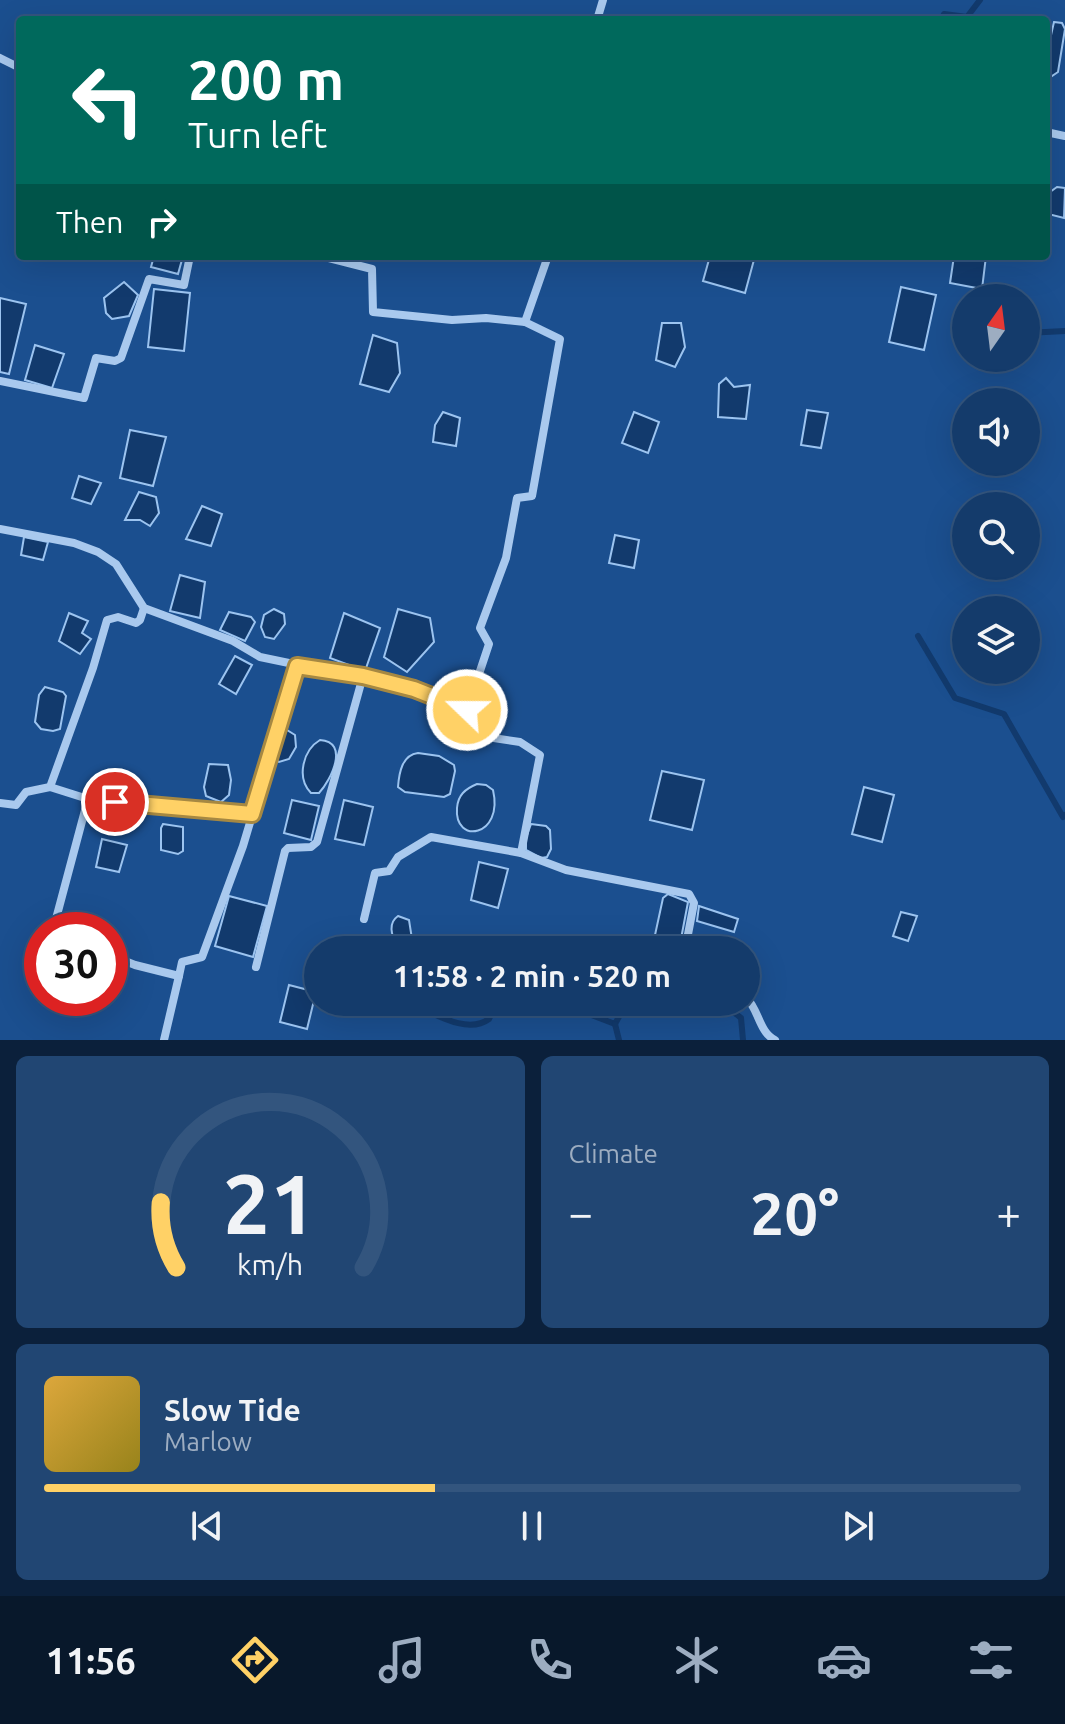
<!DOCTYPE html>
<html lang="en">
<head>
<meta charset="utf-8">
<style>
  body { margin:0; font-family:Ubuntu,sans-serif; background:#214673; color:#f1f3f6; height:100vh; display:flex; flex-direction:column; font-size:30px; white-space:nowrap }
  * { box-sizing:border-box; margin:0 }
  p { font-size:26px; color:#9dadc1 }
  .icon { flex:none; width:44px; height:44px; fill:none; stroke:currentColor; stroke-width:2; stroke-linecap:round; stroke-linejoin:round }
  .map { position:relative; height:1040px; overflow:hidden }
  .drawer { display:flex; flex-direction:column; gap:16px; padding:16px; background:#0b203b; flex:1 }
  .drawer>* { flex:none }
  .banner { position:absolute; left:16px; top:16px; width:1034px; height:244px; border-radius:8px; box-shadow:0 8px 32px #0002,0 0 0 2px #33557e; background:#00695c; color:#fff; overflow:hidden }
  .needle { width:52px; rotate:14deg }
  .buttons { position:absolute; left:952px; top:284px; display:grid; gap:16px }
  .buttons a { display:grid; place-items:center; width:88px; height:88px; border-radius:50%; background:#143b6b; box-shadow:0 8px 32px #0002,0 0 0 2px #33557e; font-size:40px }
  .speed { position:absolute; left:24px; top:912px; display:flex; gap:16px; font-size:40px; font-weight:700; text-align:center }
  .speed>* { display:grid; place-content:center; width:104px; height:104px; border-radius:50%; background:#143b6b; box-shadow:0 8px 32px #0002,0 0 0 2px #33557e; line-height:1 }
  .speed .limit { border:12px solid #d22; background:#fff; color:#111 }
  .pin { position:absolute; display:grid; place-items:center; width:68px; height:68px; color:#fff; margin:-34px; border:4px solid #fff; border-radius:50%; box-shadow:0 2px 8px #0007 }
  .me { position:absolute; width:88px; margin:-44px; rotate:292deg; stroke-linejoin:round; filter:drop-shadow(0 0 6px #0008) }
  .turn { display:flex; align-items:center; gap:28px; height:168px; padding:0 40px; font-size:36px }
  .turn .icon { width:104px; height:104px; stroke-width:2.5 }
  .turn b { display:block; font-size:56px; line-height:68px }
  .then { display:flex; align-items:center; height:76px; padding:0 40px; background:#0003; gap:16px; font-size:30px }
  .big { font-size:60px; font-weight:600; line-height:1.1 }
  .drawer .tile { flex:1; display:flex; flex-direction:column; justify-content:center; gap:12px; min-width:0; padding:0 28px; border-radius:12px; background:#214673 }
  .drawer .dial { align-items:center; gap:0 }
  .dial svg { height:208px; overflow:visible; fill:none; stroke:#33557e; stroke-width:7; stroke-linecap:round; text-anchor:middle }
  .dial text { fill:#f1f3f6; stroke:none }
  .song { display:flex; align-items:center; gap:24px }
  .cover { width:96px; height:96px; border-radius:12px; background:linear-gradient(135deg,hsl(40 70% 55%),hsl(50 70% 35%)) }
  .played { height:8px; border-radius:4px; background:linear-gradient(90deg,#ffd166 40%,#33557e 40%) }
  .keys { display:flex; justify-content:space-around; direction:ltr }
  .heat { display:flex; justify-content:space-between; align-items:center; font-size:44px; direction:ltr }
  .drawer .tiles { flex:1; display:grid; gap:16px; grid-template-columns:1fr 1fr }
  .tile:last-child { grid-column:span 2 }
  .trip { position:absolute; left:304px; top:936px; width:456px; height:80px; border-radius:40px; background:#143b6b; box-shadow:0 8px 32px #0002,0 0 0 2px #33557e; font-weight:600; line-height:80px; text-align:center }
  .tabs { display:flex; height:128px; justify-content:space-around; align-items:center; background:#08182b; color:#9dadc1 }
  .tabs .icon { width:56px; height:56px }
  .tabs .selected { color:#ffd166 }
  .tabs b { font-size:36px; color:#f1f3f6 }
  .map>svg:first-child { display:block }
</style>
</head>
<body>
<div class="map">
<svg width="1065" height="1040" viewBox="0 0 1065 1040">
  <rect width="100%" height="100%" fill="#1b4f8f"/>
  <g fill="#123a6d" stroke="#9cc4f0" stroke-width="2">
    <path d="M1054,22L1062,23L1065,29L1058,72L1052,76L1046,72V57Z"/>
    <path d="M1057,187L1065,188L1064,218L1048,214L1046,208L1050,192Z"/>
    <path d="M154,256H183L178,274L151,267Z"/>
    <path d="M710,256H755L745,293L703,281Z"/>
    <path d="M954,256H986L982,289L950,283Z"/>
    <path d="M124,282L138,295L129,316L112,319L106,313L104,298Z"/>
    <path d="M901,287L936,295L924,350L889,342Z"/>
    <path d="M154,289L190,293L184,351L148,347Z"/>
    <path d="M0,298L26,304L9,374L0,372Z"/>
    <path d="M662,323H681L685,347L675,367L656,360Z"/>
    <path d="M373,335L397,343L400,373L389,392L360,384Z"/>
    <path d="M35,345L64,354L52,388L25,380Z"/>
    <path d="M726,378L734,387L750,385L746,419L718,417L719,384Z"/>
    <path d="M807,410L828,413L821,448L801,445Z"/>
    <path d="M443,412L460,418L456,446L433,442L435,425Z"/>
    <path d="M634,412L659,422L648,453L622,443Z"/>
    <path d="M130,430L166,437L153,486L120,478Z"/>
    <path d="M79,476L101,483L91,504L72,498Z"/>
    <path d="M139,492L156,497L159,513L150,526L140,520H125Z"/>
    <path d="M202,506L222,514L211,546L186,539Z"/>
    <path d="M615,535L639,540L634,568L609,563Z"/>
    <path d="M24,537L48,542L43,560L21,555Z"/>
    <path d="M180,575L205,582L200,618L170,611Z"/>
    <path d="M274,609L284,614L285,624L274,639L265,637L261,627L264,615Z"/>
    <path d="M398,609L430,618L434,642L407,672L384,657Z"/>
    <path d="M229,612L251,617L255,622L245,641L220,630Z"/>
    <path d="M69,613L88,621L82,633L91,639L80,654L59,641Z"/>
    <path d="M344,613L380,628L365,671L330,658Z"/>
    <path d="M235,656L252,665L236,694L219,684Z"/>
    <path d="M45,687L63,692L66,696L60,729L53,731L41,729L35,722L39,695Z"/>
    <path d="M287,730L295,735L296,747L289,759L279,762L273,758L281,731Z"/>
    <path d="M320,740C350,742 331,780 319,793H311C296,778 303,750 320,740Z"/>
    <path d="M418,753L439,756L454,765L455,771L450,794L444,797L405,792L398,787C399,773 402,755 418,753Z"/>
    <path d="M209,764L228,765L231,780L229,795L221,802L206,796L204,787Z"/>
    <path d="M662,771L704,780L692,830L650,820Z"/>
    <path d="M477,784L486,785L493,790C504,837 454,845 457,808C458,795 465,789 477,784Z"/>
    <path d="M864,787L894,795L882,842L852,834Z"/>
    <path d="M292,800L319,806L311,840L284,833Z"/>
    <path d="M344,800L373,807L364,845L335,839Z"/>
    <path d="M163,824L183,827V851L178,854L161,850V828Z"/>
    <path d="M531,824L546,826L550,830L551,849L547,857L541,858L526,850V838Z"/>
    <path d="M102,839L127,845L119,872L96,867Z"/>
    <path d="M479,862L508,869L498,908L471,900Z"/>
    <path d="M668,894L688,902L680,944L676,947L655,935L663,898Z"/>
    <path d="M229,896L267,906L253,957L215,946Z"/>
    <path d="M699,906L738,919L734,932L697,921Z"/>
    <path d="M901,912L917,916L908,941L893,936Z"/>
    <path d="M398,916L409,920L412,939L404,945L397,944C391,935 388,923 398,916Z"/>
    <path d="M289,985L316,992L307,1029L280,1022Z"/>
  </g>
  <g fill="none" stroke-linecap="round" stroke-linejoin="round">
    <g stroke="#123a6d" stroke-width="6">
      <path d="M941,20L944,14L967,17L980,0"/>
      <path d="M1026,333L1065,331"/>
      <path d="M918,636L955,698L1004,714L1063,817L1065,815"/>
      <path d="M537,1002L550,1006H568L615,1024L627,1002"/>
      <path d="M679,1002L687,1009C707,1003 725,1003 741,1018L743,1040"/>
      <path d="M423,1009C442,1018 470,1033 489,1019L497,1002"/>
      <path d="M615,1024L619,1040"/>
    </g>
    <g stroke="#a9c9ee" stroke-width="8">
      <path d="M597,20L603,0"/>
      <path d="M0,58L20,68"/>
      <path d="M1046,132L1065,136"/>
      <path d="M321,256L372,269L373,312L452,320L486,318L525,322"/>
      <path d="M548,256L525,322L560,339L532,496L517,498L506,558L480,628L489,644L467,710L487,737L520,742L540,755L521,853L566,870L689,894L694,903L685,950"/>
      <path d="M0,381L84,398L96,358L115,361L121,358L149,279L184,285L190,256"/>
      <path d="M0,529L74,543L98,552L116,564L144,608L233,641L260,657L414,689L467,710"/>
      <path d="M50,787L88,799L252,814"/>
      <path d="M0,803L16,805L26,792L50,787L93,668L107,620L118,617L136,623L140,620L144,608"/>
      <path d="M364,919L375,873L389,871L398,857L431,837L521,853"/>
      <path d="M53,930L88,799"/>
      <path d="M110,955L135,965L179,976L182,962L202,957L243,846L297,666"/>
      <path d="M256,967L285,851L288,848L311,847L317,842L363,676"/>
      <path d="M746,997C759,1010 759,1032 775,1040"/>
      <path d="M164,1040L179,976"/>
    </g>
  </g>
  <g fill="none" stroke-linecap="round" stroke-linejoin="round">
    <g stroke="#a68842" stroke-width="20">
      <path id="route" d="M115,802L252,814L297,666L363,676L414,689L467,710"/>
    </g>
    <use href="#route" stroke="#ffd166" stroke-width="14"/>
  </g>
</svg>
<div class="buttons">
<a><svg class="needle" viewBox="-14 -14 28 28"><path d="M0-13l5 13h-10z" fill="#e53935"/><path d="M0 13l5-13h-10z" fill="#9dadc1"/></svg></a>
<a><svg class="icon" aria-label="sound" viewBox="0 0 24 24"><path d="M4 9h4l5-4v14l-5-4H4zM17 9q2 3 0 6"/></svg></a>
<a><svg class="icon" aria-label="search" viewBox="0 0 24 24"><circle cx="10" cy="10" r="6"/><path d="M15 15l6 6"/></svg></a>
<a><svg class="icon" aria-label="layers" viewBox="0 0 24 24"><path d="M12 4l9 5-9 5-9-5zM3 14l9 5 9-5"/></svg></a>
</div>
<div class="speed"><div class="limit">30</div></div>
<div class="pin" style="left:115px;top:802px;background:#d93025"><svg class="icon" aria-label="arrive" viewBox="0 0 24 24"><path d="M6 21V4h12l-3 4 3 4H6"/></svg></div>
<svg class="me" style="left:467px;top:710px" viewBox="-20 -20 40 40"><circle r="17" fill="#ffd166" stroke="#fff" stroke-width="3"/><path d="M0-11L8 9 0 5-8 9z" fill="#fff"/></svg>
<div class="trip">11:58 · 2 min · 520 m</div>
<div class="banner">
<div class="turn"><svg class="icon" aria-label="left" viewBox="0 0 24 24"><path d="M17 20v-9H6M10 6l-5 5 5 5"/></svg><div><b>200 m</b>Turn left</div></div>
<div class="then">Then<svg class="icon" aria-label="right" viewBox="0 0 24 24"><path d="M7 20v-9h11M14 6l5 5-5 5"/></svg></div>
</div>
</div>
<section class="drawer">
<div class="tiles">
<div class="tile dial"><svg viewBox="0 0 100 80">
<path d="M14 69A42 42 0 1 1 86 69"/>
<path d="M14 69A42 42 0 0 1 8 44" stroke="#ffd166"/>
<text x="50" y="56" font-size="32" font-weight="700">21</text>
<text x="50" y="72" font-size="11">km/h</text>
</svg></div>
<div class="tile"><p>Climate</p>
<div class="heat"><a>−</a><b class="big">20°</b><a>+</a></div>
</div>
<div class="tile">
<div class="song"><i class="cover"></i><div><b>Slow Tide</b><p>Marlow</p></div></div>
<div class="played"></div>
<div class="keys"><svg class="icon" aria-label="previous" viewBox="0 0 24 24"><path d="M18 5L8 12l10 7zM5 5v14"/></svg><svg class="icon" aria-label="pause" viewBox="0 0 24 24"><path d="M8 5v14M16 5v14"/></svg><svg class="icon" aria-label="next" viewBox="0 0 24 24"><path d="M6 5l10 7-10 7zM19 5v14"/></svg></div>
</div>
</div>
</section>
<nav class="tabs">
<b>11:56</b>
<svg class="icon selected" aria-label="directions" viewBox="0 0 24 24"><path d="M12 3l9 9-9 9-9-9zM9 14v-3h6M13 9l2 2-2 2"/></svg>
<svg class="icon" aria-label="music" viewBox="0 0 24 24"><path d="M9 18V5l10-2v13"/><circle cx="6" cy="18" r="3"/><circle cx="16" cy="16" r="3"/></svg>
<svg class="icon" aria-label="phone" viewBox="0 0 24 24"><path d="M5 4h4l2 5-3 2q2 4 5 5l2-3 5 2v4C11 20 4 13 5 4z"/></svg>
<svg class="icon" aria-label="climate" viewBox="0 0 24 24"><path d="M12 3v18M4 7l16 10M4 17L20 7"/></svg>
<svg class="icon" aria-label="car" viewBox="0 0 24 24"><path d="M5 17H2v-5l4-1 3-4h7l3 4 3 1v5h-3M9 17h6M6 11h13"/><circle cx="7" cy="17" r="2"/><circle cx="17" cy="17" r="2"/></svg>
<svg class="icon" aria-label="filters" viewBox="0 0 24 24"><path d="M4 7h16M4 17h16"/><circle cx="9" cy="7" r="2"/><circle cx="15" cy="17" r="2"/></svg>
</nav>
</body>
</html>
